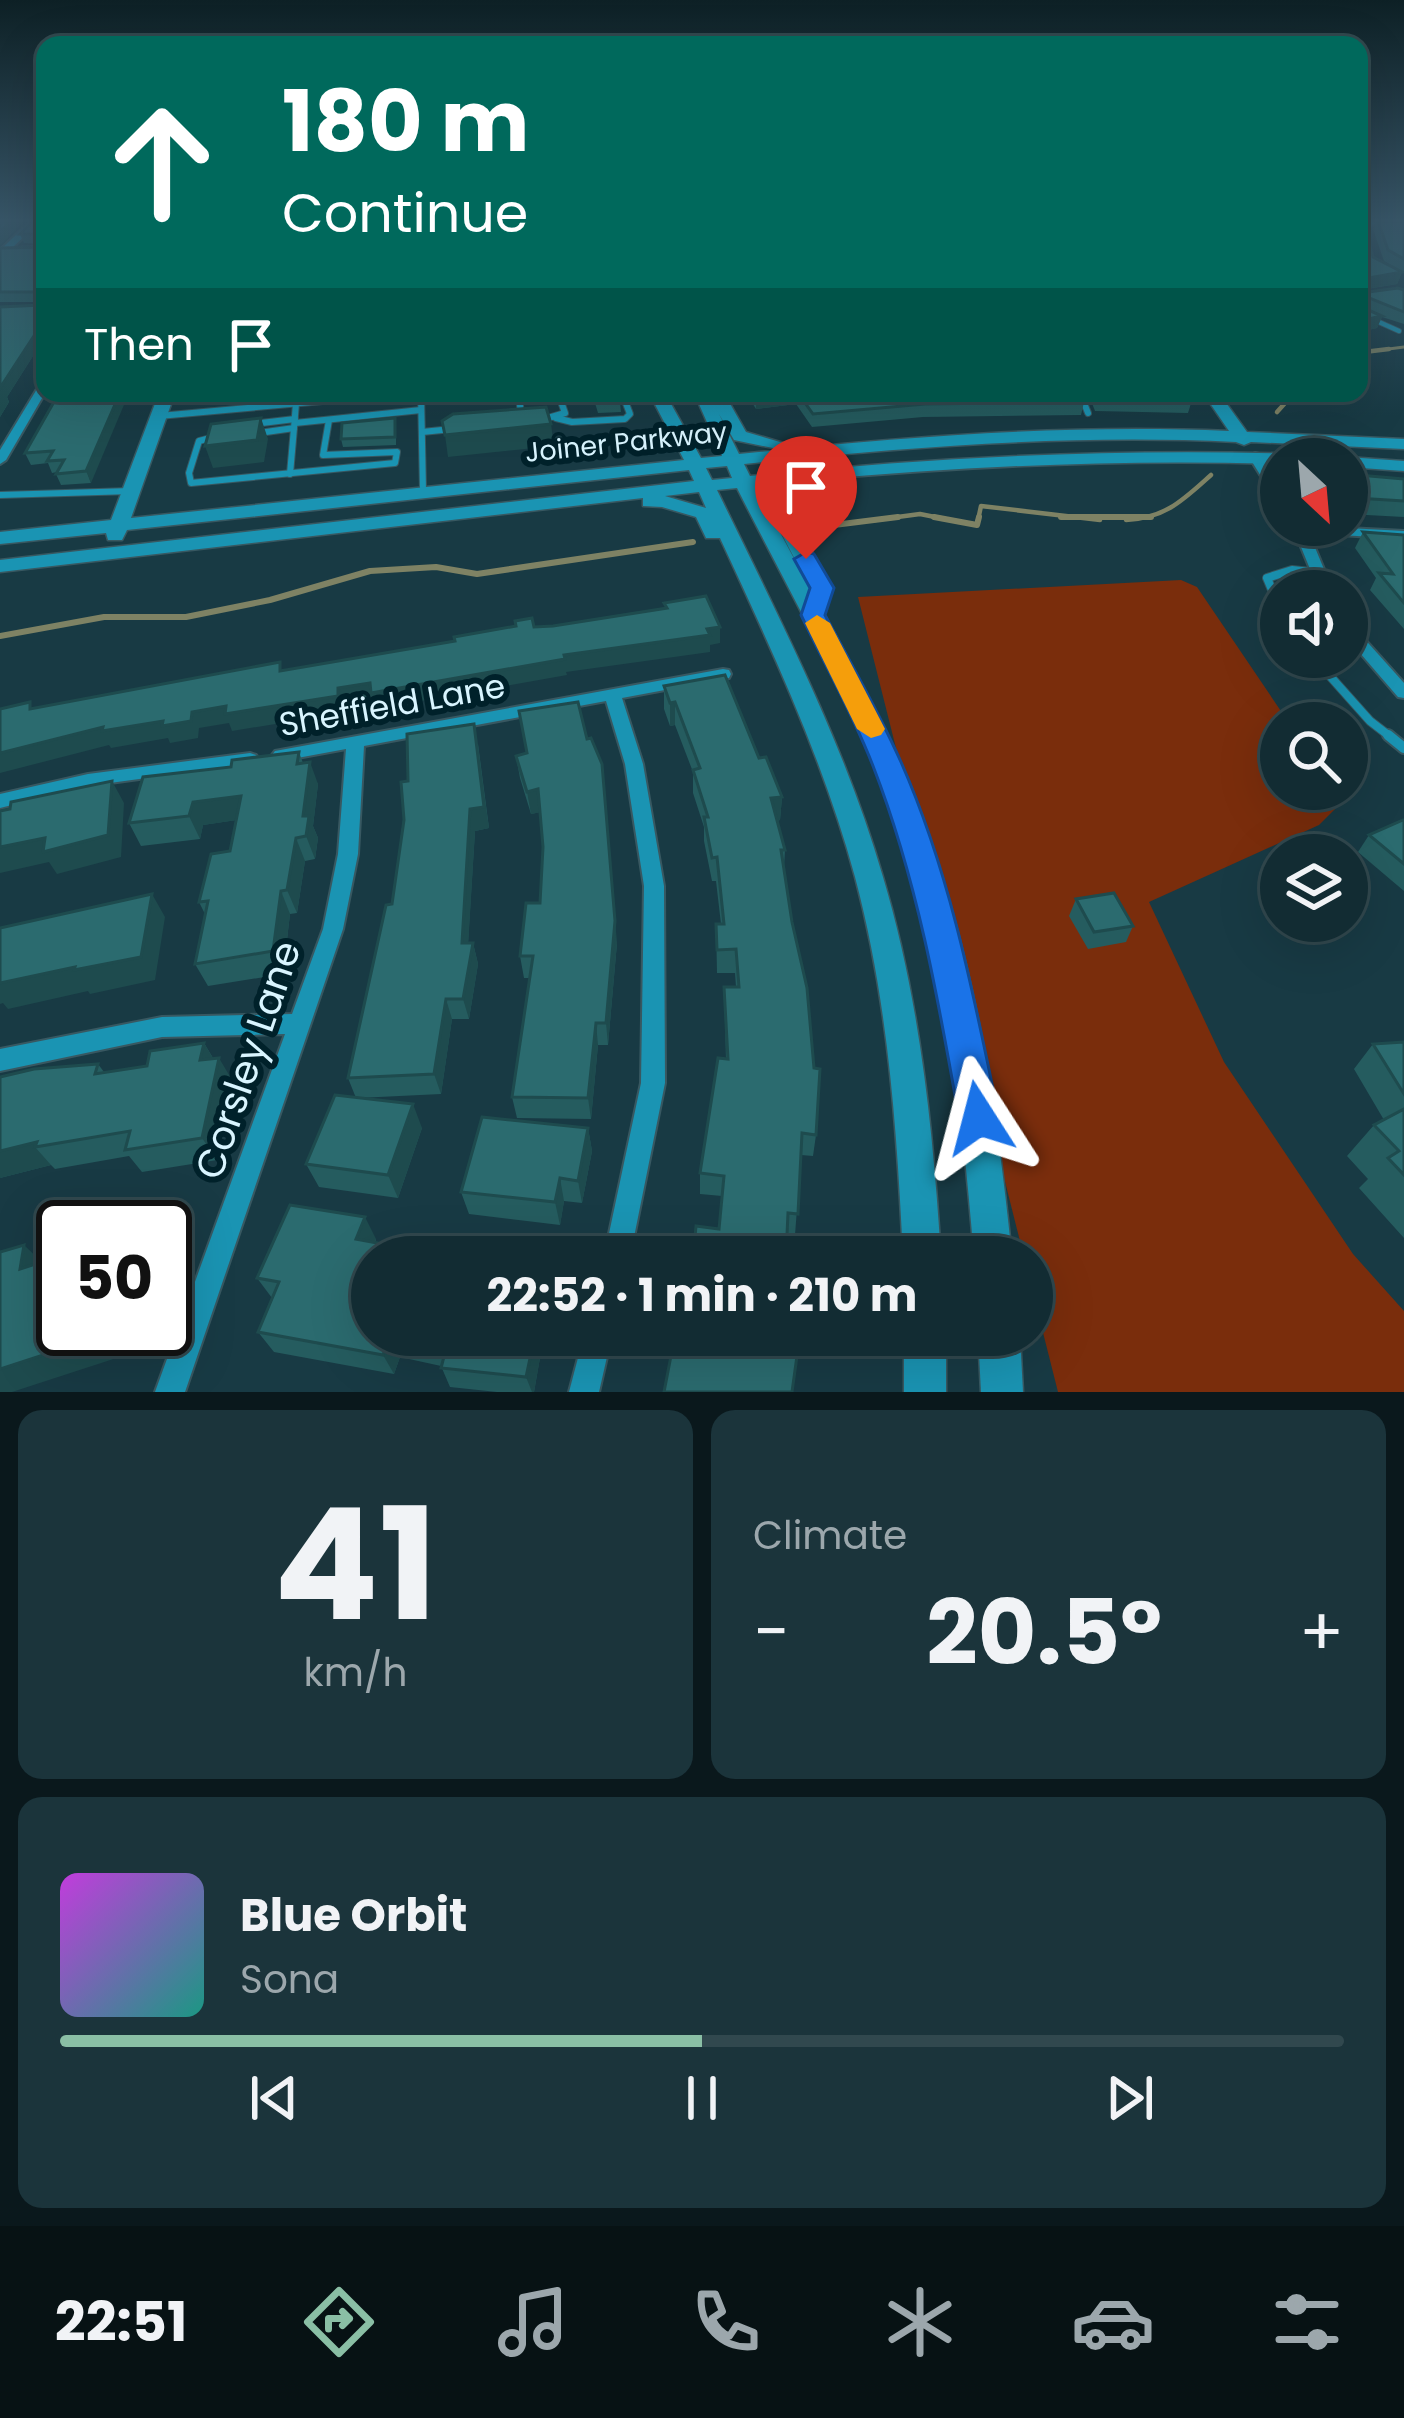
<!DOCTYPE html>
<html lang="en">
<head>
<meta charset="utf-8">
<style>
  body { margin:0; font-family:Poppins,sans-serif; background:#1b343b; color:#f1f3f6; height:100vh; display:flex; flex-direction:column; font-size:45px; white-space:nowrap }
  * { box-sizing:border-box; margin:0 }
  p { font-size:39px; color:#9ca7ac }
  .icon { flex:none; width:66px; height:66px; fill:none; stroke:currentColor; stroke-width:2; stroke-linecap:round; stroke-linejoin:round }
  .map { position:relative; height:1392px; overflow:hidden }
  .panel { display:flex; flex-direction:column; gap:18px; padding:18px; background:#0a181c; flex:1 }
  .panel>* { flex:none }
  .top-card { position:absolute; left:36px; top:36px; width:1332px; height:366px; border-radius:24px; box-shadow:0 12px 48px #0002,0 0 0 3px #31484e; background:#00695c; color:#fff; overflow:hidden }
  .needle { width:78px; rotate:154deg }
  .tools { position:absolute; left:1260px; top:438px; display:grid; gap:24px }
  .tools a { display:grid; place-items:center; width:108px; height:108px; border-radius:50%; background:#122c33; box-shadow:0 12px 48px #0002,0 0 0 3px #31484e; font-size:60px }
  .speed { position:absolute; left:36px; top:1200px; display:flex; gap:24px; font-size:60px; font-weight:700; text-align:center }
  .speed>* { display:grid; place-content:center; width:156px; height:156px; border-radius:50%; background:#122c33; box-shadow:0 12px 48px #0002,0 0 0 3px #31484e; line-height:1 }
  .speed .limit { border:6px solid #111; border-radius:18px; background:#fff; color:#111 }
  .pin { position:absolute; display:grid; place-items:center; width:102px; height:102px; color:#fff; margin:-123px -51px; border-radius:50% 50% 50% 0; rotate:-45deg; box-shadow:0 0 12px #0007 }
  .pin .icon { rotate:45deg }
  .me { position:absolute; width:132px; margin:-66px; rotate:351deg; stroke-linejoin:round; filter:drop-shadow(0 0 9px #0008) }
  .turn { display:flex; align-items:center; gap:42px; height:252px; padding:0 48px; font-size:54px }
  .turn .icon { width:156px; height:156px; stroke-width:2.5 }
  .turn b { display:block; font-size:84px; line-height:102px }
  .then { display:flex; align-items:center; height:114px; padding:0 48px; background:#0003; gap:24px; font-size:45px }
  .big { font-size:90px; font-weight:700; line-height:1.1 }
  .panel .tile { flex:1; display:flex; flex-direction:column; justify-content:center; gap:18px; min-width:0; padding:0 42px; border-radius:24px; background:#1b343b }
  .panel .dial { align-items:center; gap:0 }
  .dial b { font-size:156px; line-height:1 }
  .song { display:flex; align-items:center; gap:36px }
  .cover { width:144px; height:144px; border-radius:18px; background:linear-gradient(135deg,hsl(290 70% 55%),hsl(170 70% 35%)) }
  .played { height:12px; border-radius:6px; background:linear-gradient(90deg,#8abfa5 50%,#31484e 50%) }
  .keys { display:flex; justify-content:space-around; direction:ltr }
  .heat { display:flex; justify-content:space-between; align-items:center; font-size:66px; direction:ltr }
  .panel .tiles { flex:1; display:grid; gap:18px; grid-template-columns:1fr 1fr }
  .tile:last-child { grid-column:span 2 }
  .trip { position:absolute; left:351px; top:1236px; width:702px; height:120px; border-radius:60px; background:#122c33; box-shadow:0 12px 48px #0002,0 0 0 3px #31484e; font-weight:700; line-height:120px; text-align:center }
  .dock { display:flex; height:192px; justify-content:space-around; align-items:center; background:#071214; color:#9ca7ac }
  .dock .icon { width:84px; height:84px }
  .dock .active { color:#8abfa5 }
  .dock b { font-size:54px; color:#f1f3f6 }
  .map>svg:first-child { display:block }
</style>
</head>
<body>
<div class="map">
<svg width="1404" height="1392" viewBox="0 0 1404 1392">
  <rect width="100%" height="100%" fill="#183a44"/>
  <path fill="#7a2d0c" d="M1181,580L1197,587L1289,723H1281V789H1332L1336,808L1319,825L1149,902L1224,1062L1353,1254L1404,1311V1392H1058L1032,1289V1257H1024L858,597Z"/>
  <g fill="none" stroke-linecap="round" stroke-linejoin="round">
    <path stroke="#7e8264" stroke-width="3" d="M1365,352L1404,347"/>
    <g stroke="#7e8264" stroke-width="4.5">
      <path d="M1359,358L1364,352L1389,349"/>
      <path d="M1277,412L1294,393"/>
      <path d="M875,520L920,514L950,520"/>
      <path d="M978,520L981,506L1100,520"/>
      <path d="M1126,520C1166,518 1183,500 1211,475"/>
    </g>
    <g stroke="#7e8264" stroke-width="6">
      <path d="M934,517L977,525L979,517"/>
      <path d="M1061,517H1151"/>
      <path d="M810,528L898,517"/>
      <path d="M0,636L104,617H186L270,600L370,571L436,567L477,574L693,542"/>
    </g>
    <g stroke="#385861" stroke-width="6">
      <path id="service-far3" d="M1359,313L1399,331"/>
    </g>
    <g stroke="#385861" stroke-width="8">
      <g id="service-far2">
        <path d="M421,393L423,491"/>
        <path d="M519,393L521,417"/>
        <path d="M1080,393L1088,413"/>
        <path d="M159,416L411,393"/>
        <path d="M556,418L572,422L625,419L630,414L622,393"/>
        <path d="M541,420L565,413L558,393"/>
        <path d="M295,423L421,410"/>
        <path d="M253,424L295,419"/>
        <path d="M422,432L452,429"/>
        <path d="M259,433L294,428L296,403"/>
        <path d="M218,436L199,441L189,473L191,483L395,463L397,452L323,455L329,420"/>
        <path d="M290,474L294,428"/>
        <path d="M0,495L131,491"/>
      </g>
    </g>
    <g stroke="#385861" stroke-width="10">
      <g id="service-far1">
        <path d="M1281,611L1267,578L1292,570L1320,573"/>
        <path d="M1313,657L1370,721L1392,738"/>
      </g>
    </g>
    <g stroke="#385861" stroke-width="14">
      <path id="service" d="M1388,735L1404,748"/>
    </g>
    <g stroke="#385861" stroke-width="4">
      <g id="minor">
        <path d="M31,221H40L12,248L45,247V253H1V249Z"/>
        <path d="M1359,221L1404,224V228L1359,223Z"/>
        <path d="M45,381V393L6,460L0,464V450L40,384Z"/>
        <path d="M1255,453L1259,454L1281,487V501L1276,500L1249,457Z"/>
        <path d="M1292,525L1404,531V539L1309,533L1333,591H1319Z"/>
        <path d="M1347,623L1352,625L1404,683V698L1398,697L1347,638Z"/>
        <path d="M723,669L729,670L731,674L729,678L622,698L643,764L664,886L665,1083L630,1257H604L641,1083L644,886L625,764L606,701L364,746L358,854L343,929L185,1392H155L285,1034L162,1037L0,1071V1049L162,1017L292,1014L323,929L338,854L346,749L281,761L275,759L272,755L275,751Z"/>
        <path d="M250,753L256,755L259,759L256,763L88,786L0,808V794L88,774Z"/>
        <path d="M584,1335H612L599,1392H569Z"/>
      </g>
    </g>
    <g stroke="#385861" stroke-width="3">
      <g id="secondary">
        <path d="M159,393H175L131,518L684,460L649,393H665L701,458L722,456L694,393H724L746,432L787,444L778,449L734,440L719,414L739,454C902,437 1064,424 1229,431L1203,393H1219L1247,432L1404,439V449L1251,442L1244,445L1236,442C1071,434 908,447 744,464L750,476C934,457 1117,448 1302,454L1311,459H1281V464C1125,459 970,466 814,480L813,487L802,489L784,503L833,588L824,614C861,681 896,749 922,820C975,960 997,1109 1012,1257H974C962,1109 945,958 894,818C853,702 792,597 737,488L717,490C778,616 844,742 883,877C920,1001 933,1129 941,1257H903C897,1129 888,1001 855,877C823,759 771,648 720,538H706L696,517L662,507L643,506V498L0,572V560L694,481L689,470L127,530L122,540H108L106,533L0,544V532L111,520ZM727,466L732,478L712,480L706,468ZM787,483L765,502L811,590L755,486ZM699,492L706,508L665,496Z"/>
        <path d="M1347,457L1404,461V471L1347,467V459H1340Z"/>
        <rect x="904" y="1335" width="42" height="57"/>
        <path d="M978,1335H1020L1023,1392H981Z"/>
      </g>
    </g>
    <use href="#service-far3" stroke="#1a94b3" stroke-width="4.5"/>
    <use href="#service-far2" stroke="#1a94b3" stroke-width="6"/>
    <use href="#service-far1" stroke="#1a94b3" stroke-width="8"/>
    <use href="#service" stroke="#1a94b3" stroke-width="10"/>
    <use href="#minor" fill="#1a94b3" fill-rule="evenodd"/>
    <use href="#secondary" fill="#1a94b3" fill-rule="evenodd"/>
  </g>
  <g fill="#255c5f">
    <path d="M45,221V337L7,397L9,402L0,417V307L41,305L42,302H0V248L44,247V244L24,243L20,234Z"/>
    <path d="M1359,221L1373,257L1402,272L1397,284L1361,290V293L1404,290V324L1382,317L1377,328L1359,332Z"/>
    <path d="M1376,221L1404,222V273L1384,261L1373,229Z"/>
    <path d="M59,393L91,483L61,485L56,474L57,472L52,473L48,463L31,465L25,453Z"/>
    <path d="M592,393H619L621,412L598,413Z"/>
    <path d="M746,393H1081L1084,402L1081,415L923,417L812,427L796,404L756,409Z"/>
    <path d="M1088,393H1187L1192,400L1188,413L1095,411Z"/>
    <path d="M396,425V445L343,447L341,439Z"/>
    <path d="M1347,474L1404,479V517L1348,514Z"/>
    <path d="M1363,532L1404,535V629L1370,590L1376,578L1355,548Z"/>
    <path d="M664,686L759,758L782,797L780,820L777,821L785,850L784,867L816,1135L813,1156L801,1155L795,1235L719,1229L722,1196L700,1194V1173L726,1059L724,987H736L735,973H717L716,924H721L716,881H712L704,841V827L693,793V772L675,725L670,726L664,709Z"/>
    <path d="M478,744L489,828L475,831L468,943H473L478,964L469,1019H452L441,1094L358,1098L422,1128L398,1198L319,1187L306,1164L356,1098L348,1078L392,904L408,781Z"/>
    <path d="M299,752L303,763L318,784L313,826L318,838L315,859L305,861L297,913L290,914L283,974L208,986L195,964L205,914L199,902L230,851L236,820L203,825L200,839L141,846L129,823L231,767Z"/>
    <path d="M516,756L617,943L608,1045H598L591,1119L517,1118L512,1097L530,978H524L520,956L540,903L543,847L540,812L531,814L520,778Z"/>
    <path d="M1404,821V891L1358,852L1369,835Z"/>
    <path d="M1076,899L1133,926L1126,942L1088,949L1069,916Z"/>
    <path d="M1404,1042V1238L1359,1188L1368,1179L1347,1156L1374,1125L1384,1120L1354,1069L1373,1044Z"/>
    <path d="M204,1043L213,1058L232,1080L217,1160L142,1172L129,1156L55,1169L51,1165L0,1178L98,1064L104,1072L147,1066Z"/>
    <path d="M588,1128L592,1151L582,1203L564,1201L560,1225L469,1214L461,1192Z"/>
    <path d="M376,1239L372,1257L544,1335L534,1392H497L450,1387L441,1366L400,1357L394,1374L274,1352L258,1332L272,1298L257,1278Z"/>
  </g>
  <g fill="#1e4b4e">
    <path d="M11,221H24L0,246V232Z"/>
    <path d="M1402,272L1397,284L1359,290L1363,279Z"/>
    <path d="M1382,316L1377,328L1359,332V321Z"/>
    <path d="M45,319V337L7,397L9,402L0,417V388Z"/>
    <path d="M120,393H129L91,483L86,471Z"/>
    <path d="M265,393H297L266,396Z"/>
    <path d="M779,393H796V404L756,409V396Z"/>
    <path d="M261,418L268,439L264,462L213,468L205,446Z"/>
    <path d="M551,424L554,446L448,457L445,435Z"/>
    <path d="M720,627V643L710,645V652L566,672L567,675L376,709L373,700L343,705V713L232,731L229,723L199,728L198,738L170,743L168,738L111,748L109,745L0,773V753L103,727L370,683L564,655Z"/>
    <path d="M675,702V725L670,726V703Z"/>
    <path d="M474,724L489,828L475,831L467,964L462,943Z"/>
    <path d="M310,762L318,784L313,826L318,838L315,859L306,836L303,816Z"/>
    <path d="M112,781L124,803L121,857L57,874L49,862L0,873V847Z"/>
    <path d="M604,786L617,943L608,1045L606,1023Z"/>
    <path d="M538,789L542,812L531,814L527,792Z"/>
    <path d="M241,796L251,818L203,825L200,839L189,816L193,802Z"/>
    <path d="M782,797L780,820L770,822L771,798Z"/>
    <path d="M296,838L305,861L297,913L287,890Z"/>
    <path d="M281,891L290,914L283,974L273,951Z"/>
    <path d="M152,894L165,917L155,980L90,994L88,991L8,1009L3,1003L0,1004V983Z"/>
    <path d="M473,943L478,964L469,1019L463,999Z"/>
    <path d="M446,999L452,1019L441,1094L434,1074Z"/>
    <path d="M596,1023L598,1045L591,1119L588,1098Z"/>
    <path d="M204,1043L217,1065L219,1058L232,1080L217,1160L202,1138L200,1060Z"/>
    <path d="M413,1104L422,1128L398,1198L388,1175Z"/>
    <path d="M588,1128L592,1151L582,1203L578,1181Z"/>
    <path d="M37,1142L35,1147L51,1165L0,1178V1151Z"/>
    <path d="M560,1178L564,1201L560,1225L555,1202Z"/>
    <path d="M365,1217L376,1239L368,1261L356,1239Z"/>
    <path d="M24,1245L47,1267L20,1269Z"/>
    <path d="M117,1329H138V1351L12,1392H0V1369Z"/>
    <path d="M535,1335H544L534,1392H532L526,1377Z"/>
    <path d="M389,1338L400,1357L394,1374L383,1355Z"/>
  </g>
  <g fill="#2b6b6f" stroke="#1e4b4e" stroke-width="3">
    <path d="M0,221H11L0,232Z"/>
    <path d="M33,221H45V319L0,388V307L41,305L44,292H0V248L44,247V234H20Z"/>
    <path d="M1359,221H1363L1373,257L1402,272L1363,279L1361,293L1398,288L1404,290V312L1362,295L1359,306L1382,316L1359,321Z"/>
    <path d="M1378,221L1404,222V259L1388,250Z"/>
    <path d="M59,393H120L86,471L56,474L64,460L47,461L53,451L25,453Z"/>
    <path d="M595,393H619L620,397L597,399Z"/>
    <path d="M798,393H1081L1084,402L925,404L813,414Z"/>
    <path d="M1097,393H1187L1192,400L1099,398Z"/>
    <path d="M546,407L551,424L445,435L442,421L453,414Z"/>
    <path d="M261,418L257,440L205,446L211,424Z"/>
    <path d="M395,418V437L341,439L342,423Z"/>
    <path d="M1347,474L1404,479V501L1356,498L1347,486Z"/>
    <path d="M1363,532L1404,535V603L1379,573L1393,574Z"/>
    <path d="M706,596L720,627L707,629L710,635L564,655L565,659L371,693L370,683L338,688V696L225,714L226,706L192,712L191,721L162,726L163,721L102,731L103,727L0,753V709L30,702V709L280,662V671L455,641L454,637L516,626L515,621L532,618L534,627L553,626L667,608L664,603Z"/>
    <path d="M725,675L759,758L766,757L782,797L771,798L785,850H781L792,922L807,988L814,1068L820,1069L816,1135L802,1133L798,1214L788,1213L786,1257H693L696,1226L719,1229L724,1176L700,1173L718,1058L728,1059L724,987H739L736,949L717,950L716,924H724L717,857L712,858L704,817H708L693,770L700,768L675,702L670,703L664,686Z"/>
    <path d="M578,702L587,739L591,738L602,764L615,921L606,1023H596L588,1098L512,1097L533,956H520L526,903H540L543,847L538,789L527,792L516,756L527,753L519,711Z"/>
    <path d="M474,724L484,807L470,809L462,943H473L463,999H446L434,1074L348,1078L386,905L392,904L404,820L401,782L408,781L407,734Z"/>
    <path d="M299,752L297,764L310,762L303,816H309L306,836L296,838L287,890L281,891L273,951L195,964L208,901L199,902L211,854L230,851L241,796L193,802L189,816L129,823L143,777L231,767L232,760Z"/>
    <path d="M112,781L108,835L43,852L45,838L0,847V811L10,809L11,802Z"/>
    <path d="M1403,820L1404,821V864L1369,835Z"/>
    <path d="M1114,893L1133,926L1094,932L1076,899Z"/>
    <path d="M152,894L141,957L74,970L75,967L0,983V928Z"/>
    <path d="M1404,1042V1094L1373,1044Z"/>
    <path d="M204,1043L200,1060L219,1058L202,1138L125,1150L130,1131L35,1147L37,1142L0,1151V1077L34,1069L98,1064L95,1074L147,1066L150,1051Z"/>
    <path d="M335,1095L413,1104L388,1175L306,1164Z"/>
    <path d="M1404,1109V1175L1388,1158L1399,1151L1374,1125Z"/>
    <path d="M482,1117L588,1128L578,1181L560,1178L555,1202L461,1192Z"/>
    <path d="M290,1205L365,1217L356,1239L448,1256L372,1257V1335H535L526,1377L441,1368L446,1349L389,1338L383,1355L258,1332L279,1282L257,1278Z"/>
    <path d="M24,1245L20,1269L63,1255V1329H117V1331L0,1369V1252Z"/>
    <path d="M675,1335H783L782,1352L797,1356L792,1392H664Z"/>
  </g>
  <linearGradient id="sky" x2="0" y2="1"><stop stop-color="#0d2025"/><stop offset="0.53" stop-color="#375567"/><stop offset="1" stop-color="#375567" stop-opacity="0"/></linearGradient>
  <rect width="1404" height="416" fill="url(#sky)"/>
  <path fill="#1a73e8" stroke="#114b97" stroke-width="3" d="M806,552L814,554L834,588L825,615C851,664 879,712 901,762C951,875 974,997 999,1118L993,1131L979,1137L964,1131L959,1118C938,998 917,879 873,766C853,714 825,665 801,615L810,588L794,559Z"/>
  <path fill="#f59e0b" d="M817,615L830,623L885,729L881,735L871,738L857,729L805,623Z"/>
  <g text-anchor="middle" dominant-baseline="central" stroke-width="12" stroke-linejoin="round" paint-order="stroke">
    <g font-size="27" fill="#d9f5ff" stroke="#00212a">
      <text transform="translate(626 442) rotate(-6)">Joiner Parkway</text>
    </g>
    <g font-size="33" fill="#d9f5ff" stroke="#00212a">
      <text transform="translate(392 705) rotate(-10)">Sheffield Lane</text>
    </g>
    <g font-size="39" fill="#d9f5ff" stroke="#00212a">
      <text transform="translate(248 1060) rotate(-71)">Corsley Lane</text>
    </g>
  </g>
</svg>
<div class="tools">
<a><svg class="needle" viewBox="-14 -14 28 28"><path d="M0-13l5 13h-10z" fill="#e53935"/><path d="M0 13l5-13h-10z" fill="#9ca7ac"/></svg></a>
<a><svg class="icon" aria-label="sound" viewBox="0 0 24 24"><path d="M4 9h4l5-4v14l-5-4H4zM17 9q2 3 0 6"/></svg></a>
<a><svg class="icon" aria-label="search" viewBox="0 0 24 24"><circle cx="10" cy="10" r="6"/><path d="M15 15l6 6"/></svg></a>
<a><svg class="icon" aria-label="layers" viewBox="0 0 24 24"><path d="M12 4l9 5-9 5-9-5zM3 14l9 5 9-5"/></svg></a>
</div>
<div class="speed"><div class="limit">50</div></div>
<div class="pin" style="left:806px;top:559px;background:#d93025"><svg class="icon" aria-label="arrive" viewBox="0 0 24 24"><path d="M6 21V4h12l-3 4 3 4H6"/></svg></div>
<svg class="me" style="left:979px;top:1118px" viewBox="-20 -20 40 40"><path d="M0-17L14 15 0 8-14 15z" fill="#1a73e8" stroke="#fff" stroke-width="4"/></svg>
<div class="trip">22:52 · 1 min · 210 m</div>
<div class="top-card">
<div class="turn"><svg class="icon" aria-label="ahead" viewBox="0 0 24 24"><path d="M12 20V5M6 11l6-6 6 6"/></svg><div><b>180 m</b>Continue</div></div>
<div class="then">Then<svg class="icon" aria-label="arrive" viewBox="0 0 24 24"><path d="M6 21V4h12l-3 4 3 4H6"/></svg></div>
</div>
</div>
<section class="panel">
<div class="tiles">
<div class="tile dial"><b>41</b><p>km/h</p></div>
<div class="tile"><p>Climate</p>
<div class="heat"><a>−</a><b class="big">20.5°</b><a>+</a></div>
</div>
<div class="tile">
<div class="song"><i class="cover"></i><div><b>Blue Orbit</b><p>Sona</p></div></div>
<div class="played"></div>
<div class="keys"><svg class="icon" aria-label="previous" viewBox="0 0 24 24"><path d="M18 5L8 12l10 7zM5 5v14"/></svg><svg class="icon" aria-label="pause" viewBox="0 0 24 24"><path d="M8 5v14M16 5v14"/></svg><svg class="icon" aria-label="next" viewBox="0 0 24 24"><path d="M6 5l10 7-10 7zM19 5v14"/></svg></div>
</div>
</div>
</section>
<nav class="dock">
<b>22:51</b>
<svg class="icon active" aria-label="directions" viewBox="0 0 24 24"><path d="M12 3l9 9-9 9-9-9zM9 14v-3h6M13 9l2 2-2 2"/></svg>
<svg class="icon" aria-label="music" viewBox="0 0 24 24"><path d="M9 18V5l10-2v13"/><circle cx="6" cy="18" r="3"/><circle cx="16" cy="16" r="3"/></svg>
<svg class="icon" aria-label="phone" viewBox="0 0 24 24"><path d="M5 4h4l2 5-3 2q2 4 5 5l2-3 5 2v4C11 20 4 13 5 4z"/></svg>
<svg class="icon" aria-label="climate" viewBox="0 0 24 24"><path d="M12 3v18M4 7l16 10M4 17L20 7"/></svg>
<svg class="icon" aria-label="car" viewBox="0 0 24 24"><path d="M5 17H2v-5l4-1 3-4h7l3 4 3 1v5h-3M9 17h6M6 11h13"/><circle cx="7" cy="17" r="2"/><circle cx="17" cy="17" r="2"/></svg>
<svg class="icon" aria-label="filters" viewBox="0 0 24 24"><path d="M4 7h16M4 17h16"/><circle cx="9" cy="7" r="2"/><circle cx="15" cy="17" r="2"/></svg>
</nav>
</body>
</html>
